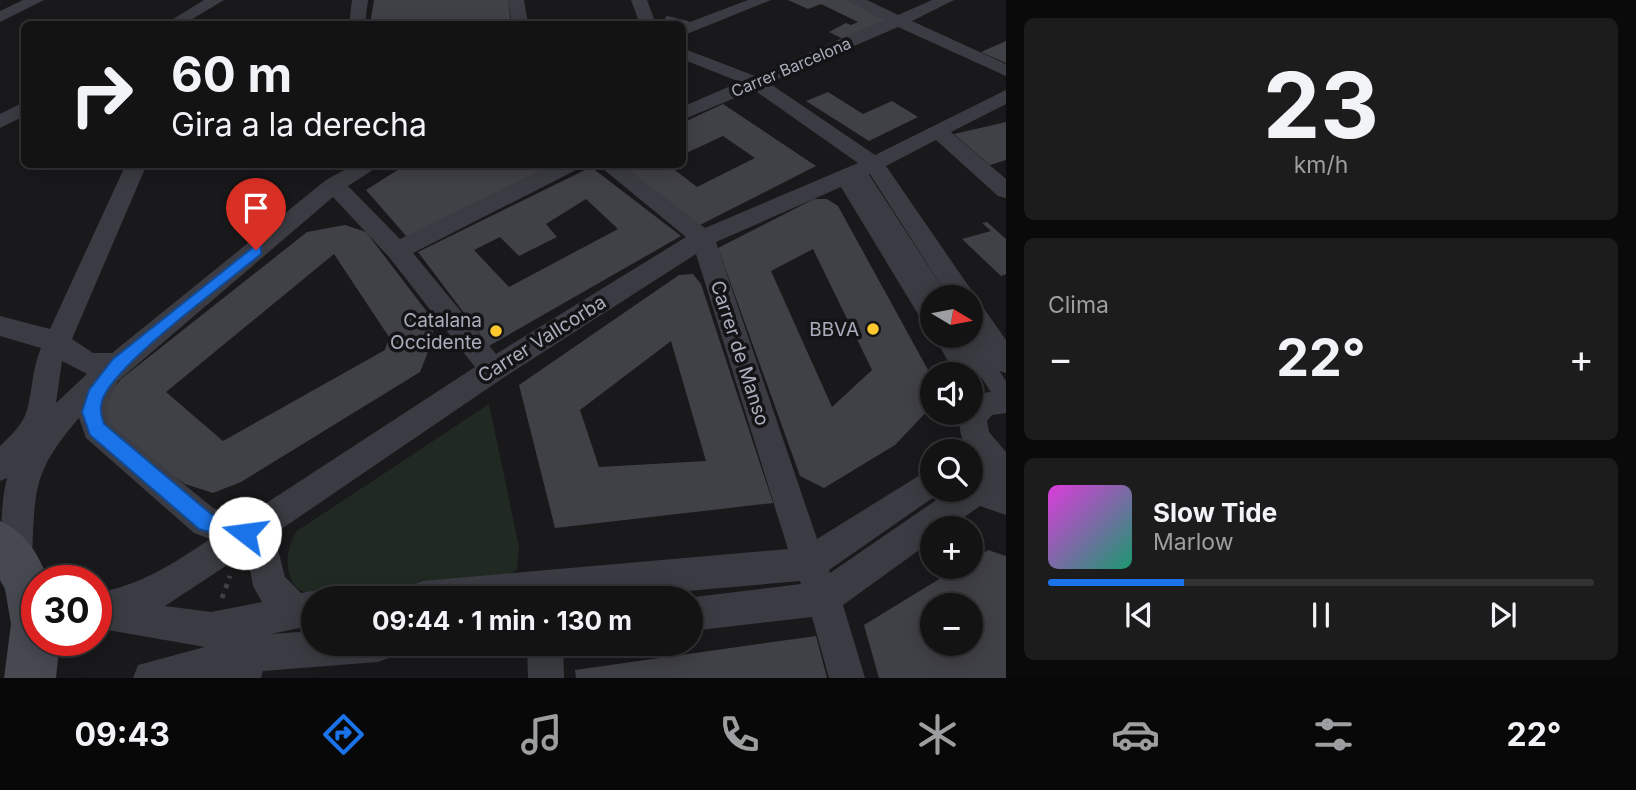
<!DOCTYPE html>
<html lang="es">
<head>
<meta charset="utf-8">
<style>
  body { margin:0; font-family:Inter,sans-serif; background:#1c1c1d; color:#f1f3f6; height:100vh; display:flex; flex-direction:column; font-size:26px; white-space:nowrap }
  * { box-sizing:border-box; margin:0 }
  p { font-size:23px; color:#9d9ea0 }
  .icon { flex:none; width:38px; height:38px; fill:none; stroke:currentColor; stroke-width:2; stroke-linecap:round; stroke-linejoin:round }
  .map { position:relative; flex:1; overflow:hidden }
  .side { display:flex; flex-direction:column; gap:18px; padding:18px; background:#0a0a0b; width:630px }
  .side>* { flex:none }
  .top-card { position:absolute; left:21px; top:21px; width:665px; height:147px; border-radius:10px; box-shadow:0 4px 18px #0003,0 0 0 2px #323234; background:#131314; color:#f1f3f6; overflow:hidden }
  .needle { width:46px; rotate:100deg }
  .buttons { position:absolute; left:920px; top:285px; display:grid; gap:14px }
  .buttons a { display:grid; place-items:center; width:63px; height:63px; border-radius:50%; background:#131314; box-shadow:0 4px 18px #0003,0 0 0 2px #323234; font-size:35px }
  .speed { position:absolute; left:21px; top:565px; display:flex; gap:14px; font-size:35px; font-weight:700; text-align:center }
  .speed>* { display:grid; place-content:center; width:91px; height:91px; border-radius:50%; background:#131314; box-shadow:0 4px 18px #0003,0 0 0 2px #323234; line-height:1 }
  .speed .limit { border:10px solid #d22; background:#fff; color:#111 }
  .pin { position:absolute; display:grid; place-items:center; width:60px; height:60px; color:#fff; margin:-72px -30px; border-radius:50% 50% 50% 0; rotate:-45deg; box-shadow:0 0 7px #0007 }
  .pin .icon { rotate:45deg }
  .me { position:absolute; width:77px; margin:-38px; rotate:285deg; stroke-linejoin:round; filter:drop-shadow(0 0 5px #0008) }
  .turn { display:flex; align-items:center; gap:24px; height:147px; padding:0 35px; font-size:32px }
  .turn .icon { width:91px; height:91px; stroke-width:2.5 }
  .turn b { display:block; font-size:49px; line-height:60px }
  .big { font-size:52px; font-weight:700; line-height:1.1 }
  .side .widget { flex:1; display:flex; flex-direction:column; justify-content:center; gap:10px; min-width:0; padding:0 24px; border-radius:10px; background:#1c1c1d }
  .side .dial { align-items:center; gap:0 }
  .dial b { font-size:91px; line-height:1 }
  .song { display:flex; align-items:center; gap:21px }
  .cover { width:84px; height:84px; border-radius:10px; background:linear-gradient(135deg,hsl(300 70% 55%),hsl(160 70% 35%)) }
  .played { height:7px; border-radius:4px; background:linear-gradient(90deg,#1a73e8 25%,#323234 25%) }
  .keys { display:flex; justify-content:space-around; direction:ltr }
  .heat { display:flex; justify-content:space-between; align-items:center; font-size:38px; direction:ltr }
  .trip { position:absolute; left:301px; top:586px; width:402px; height:70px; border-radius:35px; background:#131314; box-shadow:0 4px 18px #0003,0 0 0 2px #323234; font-weight:700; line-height:70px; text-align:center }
  .menu { display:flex; height:112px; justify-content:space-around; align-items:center; background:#080808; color:#9d9ea0 }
  .menu .icon { width:49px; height:49px }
  .menu .current { color:#1a73e8 }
  .menu b { font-size:32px; color:#f1f3f6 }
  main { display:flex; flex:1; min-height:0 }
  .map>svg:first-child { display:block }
</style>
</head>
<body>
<main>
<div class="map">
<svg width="1006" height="678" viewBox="0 0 1006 678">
  <rect width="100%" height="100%" fill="#19191b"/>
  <path fill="#202a22" d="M489,404L519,547L517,569L507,577L495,579L315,595C283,593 282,553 297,531Z"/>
  <g fill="#404146" fill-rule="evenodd">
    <path d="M374,0H508L511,24H370Z"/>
    <path d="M788,0H848L894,22L849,42L829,32L846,23L851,25L858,22L821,4L808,9Z"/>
    <path d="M667,16L688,21L690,23L682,26L660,24Z"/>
    <path d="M1006,41V63L981,52Z"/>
    <path d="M828,92L863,114L892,101L918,117L869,141L806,101Z"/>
    <path d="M723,104L816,166L698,226L621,164H667L697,187L755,158L723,136L682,155V123Z"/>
    <path d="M1006,122V160L990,165L954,134Z"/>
    <path d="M407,164H556L407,237L366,190Z"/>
    <path d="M591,167L681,236L489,346L418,252ZM586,199L618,229L509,287L474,250L500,237L519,256L557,237L546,224Z"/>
    <path d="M814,199H827L838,206L933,379V405L895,445L824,488L800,476L718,248ZM813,249L872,370L832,407L771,271Z"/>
    <path d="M987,222L1006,239V274L1001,276L962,239L991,231L982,223Z"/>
    <path d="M345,225L366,232L434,321L432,342L420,372L241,482L213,493L185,484L106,428V398L121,379L307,232ZM334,254L389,337L385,350L223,441L166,392Z"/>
    <path d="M693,274L701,284L773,503L555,528L519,385L679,275ZM671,341L706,461L599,467L580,410Z"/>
    <path d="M988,550L1006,556V678H879L864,625L959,567H971V560ZM933,606H971V644H933Z"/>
    <path d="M816,636L827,678H576L575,670Z"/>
  </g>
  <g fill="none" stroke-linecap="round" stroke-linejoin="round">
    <path stroke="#3f4148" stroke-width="5" stroke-dasharray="4.5 6" stroke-linecap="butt" d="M222,598L230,576"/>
    <g fill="#3b3c43" fill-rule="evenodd">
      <path d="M859,166L864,167L949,298H933V302L851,171Z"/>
      <path d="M972,330L1006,381V398L994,397L955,336H971Z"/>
    </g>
    <g fill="#3b3c43" fill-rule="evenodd">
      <path d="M23,0H44L0,22V11Z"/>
      <path d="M204,0H224L184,24H165Z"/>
      <path d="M352,0H368L365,24H349Z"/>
      <path d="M508,0H524L528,24H512Z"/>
      <path d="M631,0H647L656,24H640Z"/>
      <path d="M748,0H771L682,36V25Z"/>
      <path d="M846,0H867L898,15L932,0H954L912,21L1006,64V76L898,27L769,83L875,155L1006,90V104L951,132L1006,179V198L998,196L936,140L886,166L972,291L974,301L980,303L1006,340V373L996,370L971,331V298H949L870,174L858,179L934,298L933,327L924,324L841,187L716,242L817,539L933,467V490H944L829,570L830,573L951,490H971V476L982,469C969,454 954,434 962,413H971L974,395L1006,389V413L992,415L987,421L989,432L1006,452V515L980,506L949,528H933V540L843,605L865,678H829L812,617L691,631V598H687L801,584L800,581L608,598H406L411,586L423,581L788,549L696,254L503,378L274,534L285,577L301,593L313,591L326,598H313V625L271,634L313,631V644H396L391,657L378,662L263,671L261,678H133L138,665L205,647L96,628V593C141,585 173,564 210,539L194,533L86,438L79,418C32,472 35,490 32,559L28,571L16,575L4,571C0,545 0,505 7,478L0,481V446C10,436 23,425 27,410C33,388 32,369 41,348L0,336V316L50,329L126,164H147L72,339L93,353H112L326,180L355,164H382L348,186L400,239L553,164H581L578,169L413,253L496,354L686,237L597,164H621L705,228L858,163L754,90L682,120V107L740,82L682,59V48L755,76L884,20ZM333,197L389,257L475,367L245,517L213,508L108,422L107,404L118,381ZM62,361L87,374L56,403ZM247,552L253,586L262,602L211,612L165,606Z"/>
      <path d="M24,102V116L0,128V114Z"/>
      <path d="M933,334L959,336L983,374L979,382L971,385V374H955Z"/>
      <path d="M527,644H563L564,678H528Z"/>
    </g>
    <path fill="#474951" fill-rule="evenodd" d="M0,521C27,533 38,554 49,581H37V640H60L56,678H4L11,624L5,589L0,580Z"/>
  </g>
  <path fill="#1a73e8" stroke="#114b97" stroke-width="2" d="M256,245L261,246V254C225,284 119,361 103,398C99,408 101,415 104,424L211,514L252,526L255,533L252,540L245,542L199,529L90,435L82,412L89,390L113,359Z"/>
  <g fill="#ffc92d" stroke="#141416" stroke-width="2.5">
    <circle cx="873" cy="329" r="7"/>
    <circle cx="496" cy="331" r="7"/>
  </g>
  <g text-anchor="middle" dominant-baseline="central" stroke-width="7" stroke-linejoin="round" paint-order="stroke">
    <g font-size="16" fill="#aaaebc" stroke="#141416">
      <text transform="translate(791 67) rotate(-23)">Carrer Barcelona</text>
    </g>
    <g font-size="19" fill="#aaaebc" stroke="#141416" text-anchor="end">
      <text x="482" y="320">Catalana<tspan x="482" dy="22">Occidente</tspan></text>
      <text x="859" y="329">BBVA</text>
    </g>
    <g font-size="19" fill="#aaaebc" stroke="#141416">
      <text transform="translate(542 339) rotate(-32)">Carrer Vallcorba</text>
      <text transform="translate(740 353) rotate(72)">Carrer de Manso</text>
    </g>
  </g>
</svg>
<div class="buttons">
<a><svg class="needle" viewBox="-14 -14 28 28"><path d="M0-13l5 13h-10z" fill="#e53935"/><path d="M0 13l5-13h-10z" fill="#9d9ea0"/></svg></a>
<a><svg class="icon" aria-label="sound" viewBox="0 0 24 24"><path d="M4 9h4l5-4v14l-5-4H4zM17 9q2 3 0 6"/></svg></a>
<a><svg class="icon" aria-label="search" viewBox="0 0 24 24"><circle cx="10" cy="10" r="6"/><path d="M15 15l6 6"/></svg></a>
<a>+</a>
<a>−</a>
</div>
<div class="speed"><div class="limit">30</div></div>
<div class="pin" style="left:256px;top:250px;background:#d93025"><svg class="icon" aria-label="arrive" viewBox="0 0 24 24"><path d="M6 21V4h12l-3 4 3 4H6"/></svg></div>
<svg class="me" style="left:245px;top:533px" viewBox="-20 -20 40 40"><circle r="19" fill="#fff"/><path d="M0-13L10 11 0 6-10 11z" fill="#1a73e8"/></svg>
<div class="trip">09:44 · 1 min · 130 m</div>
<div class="top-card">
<div class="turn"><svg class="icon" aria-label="right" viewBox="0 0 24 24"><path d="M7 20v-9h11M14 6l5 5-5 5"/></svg><div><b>60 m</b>Gira a la derecha</div></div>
</div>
</div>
<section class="side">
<div class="widget dial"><b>23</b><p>km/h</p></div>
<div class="widget"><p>Clima</p>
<div class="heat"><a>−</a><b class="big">22°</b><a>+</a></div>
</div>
<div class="widget">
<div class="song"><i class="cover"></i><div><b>Slow Tide</b><p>Marlow</p></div></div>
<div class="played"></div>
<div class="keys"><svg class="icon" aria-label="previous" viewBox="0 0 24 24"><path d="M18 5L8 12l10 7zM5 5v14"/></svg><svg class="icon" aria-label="pause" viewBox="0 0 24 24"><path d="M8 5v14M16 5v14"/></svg><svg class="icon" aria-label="next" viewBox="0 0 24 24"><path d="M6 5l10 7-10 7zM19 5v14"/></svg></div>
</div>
</section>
</main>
<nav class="menu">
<b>09:43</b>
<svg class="icon current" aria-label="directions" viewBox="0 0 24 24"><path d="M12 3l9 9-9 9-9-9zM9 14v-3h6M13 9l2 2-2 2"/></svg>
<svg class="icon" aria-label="music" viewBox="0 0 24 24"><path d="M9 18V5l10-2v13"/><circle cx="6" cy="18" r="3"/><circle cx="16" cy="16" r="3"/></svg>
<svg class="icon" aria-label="phone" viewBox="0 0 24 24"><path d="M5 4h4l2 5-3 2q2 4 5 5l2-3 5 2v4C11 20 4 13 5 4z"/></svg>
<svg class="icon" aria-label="climate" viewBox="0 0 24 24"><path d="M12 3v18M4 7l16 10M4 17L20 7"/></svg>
<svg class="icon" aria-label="car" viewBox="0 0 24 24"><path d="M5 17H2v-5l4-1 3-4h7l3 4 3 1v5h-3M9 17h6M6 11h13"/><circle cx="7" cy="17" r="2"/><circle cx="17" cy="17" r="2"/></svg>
<svg class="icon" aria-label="filters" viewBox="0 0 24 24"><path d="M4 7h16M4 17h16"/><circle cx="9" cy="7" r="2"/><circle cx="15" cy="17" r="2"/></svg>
<b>22°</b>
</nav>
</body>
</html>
